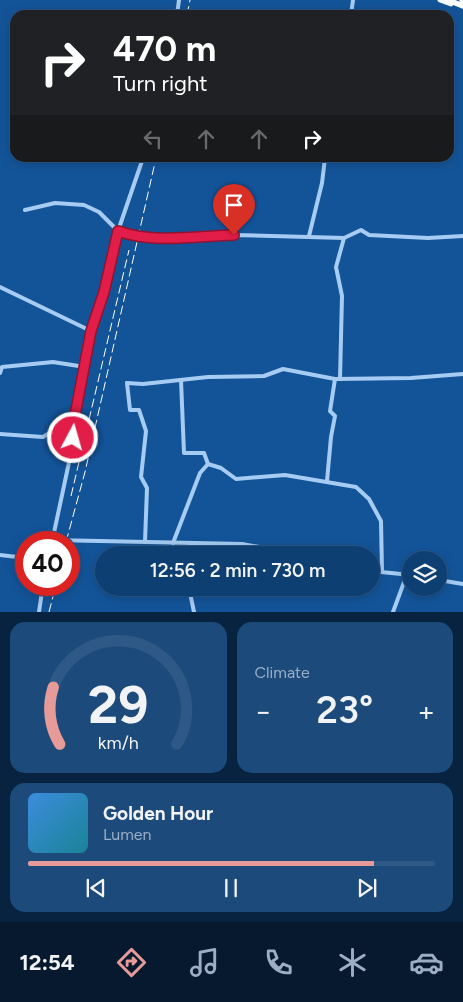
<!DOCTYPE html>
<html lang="en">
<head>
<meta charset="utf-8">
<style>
  body { margin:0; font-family:Figtree,sans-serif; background:#1c4a7b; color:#f1f3f6; height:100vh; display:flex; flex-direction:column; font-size:19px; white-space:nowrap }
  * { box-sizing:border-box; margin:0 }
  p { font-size:16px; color:#9bafc4 }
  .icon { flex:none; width:28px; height:28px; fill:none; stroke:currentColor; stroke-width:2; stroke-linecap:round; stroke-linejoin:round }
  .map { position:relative; height:612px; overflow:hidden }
  .side { display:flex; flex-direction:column; gap:10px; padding:10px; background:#08233f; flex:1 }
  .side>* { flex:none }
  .top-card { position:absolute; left:10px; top:10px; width:444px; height:152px; border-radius:15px; box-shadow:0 2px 12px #0003,0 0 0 1px #2e5885; background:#202124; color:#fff; overflow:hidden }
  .controls { position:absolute; left:402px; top:551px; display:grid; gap:10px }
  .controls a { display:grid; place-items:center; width:45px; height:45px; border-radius:50%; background:#0e3f73; box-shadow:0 2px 12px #0003,0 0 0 1px #2e5885; font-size:25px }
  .speed { position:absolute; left:15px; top:531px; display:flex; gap:10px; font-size:25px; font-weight:700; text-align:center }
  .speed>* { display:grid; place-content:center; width:65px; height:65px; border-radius:50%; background:#0e3f73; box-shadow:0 2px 12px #0003,0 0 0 1px #2e5885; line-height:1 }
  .speed .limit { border:8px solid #d22; background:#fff; color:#111 }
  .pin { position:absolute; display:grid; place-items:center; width:42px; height:42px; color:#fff; margin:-51px -21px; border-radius:50% 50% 50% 0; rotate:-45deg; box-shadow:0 0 5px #0007 }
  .pin .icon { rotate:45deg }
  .me { position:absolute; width:55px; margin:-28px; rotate:6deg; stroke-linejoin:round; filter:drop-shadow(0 0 4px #0008) }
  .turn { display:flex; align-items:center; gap:18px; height:105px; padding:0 20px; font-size:22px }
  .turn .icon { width:65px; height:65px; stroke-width:2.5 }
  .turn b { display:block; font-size:35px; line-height:42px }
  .lanes { display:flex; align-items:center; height:48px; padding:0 20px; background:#0003; justify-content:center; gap:25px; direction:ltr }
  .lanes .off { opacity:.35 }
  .big { font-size:38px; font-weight:600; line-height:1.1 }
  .side .tile { flex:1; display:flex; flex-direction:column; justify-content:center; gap:8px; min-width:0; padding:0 18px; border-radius:15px; background:#1c4a7b }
  .side .dial { align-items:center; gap:0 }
  .dial svg { height:130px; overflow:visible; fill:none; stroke:#2e5885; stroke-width:7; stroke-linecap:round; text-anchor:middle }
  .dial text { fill:#f1f3f6; stroke:none }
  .song { display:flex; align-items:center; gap:15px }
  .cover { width:60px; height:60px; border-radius:8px; background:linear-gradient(135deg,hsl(210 70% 55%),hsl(190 70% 35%)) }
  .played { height:5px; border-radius:2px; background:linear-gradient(90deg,#e69b98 85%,#2e5885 85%) }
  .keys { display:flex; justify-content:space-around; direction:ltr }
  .heat { display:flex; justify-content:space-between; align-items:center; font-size:28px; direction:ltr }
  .side .tiles { flex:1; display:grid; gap:10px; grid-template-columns:1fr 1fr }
  .tile:last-child { grid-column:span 2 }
  .trip { position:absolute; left:95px; top:546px; width:285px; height:50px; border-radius:25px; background:#0e3f73; box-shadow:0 2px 12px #0003,0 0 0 1px #2e5885; font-weight:600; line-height:50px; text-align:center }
  .tabs { display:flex; height:80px; justify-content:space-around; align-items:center; background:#06192e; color:#9bafc4 }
  .tabs .icon { width:35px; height:35px }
  .tabs .selected { color:#e69b98 }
  .tabs b { font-size:22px; color:#f1f3f6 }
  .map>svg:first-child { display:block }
</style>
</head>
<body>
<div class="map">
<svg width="463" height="612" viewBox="0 0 463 612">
  <rect width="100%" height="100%" fill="#135499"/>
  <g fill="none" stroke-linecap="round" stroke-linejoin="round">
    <g stroke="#a6ccf3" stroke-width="4">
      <path d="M177,15L179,0"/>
      <path d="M351,15L353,0"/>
      <path d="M25,210L55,203L84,205L99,212L118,231L138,236L173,238L234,235L344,238L361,230L369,235L428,238L463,236"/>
      <path d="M309,236L322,183L325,158"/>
      <path d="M0,287L91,331"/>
      <path d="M0,373L2,367L53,362L85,367"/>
      <path d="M340,379L342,296L336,267L344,238"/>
      <path d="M181,380L184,453H204L208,464L221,468L236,479L285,475L356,487L369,499L381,521L382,572"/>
      <path d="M127,383L143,384L208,377L264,376L283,369L335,379L411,378L463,374"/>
      <path d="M127,383L130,410H139L146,431L141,477L147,488L145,542"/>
      <path d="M0,434L43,437L54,430L74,425"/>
      <path d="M327,481L331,437L335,416L330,411L335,379"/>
      <path d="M52,540L242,544L306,555"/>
      <path d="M52,542L71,453L76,410L91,334L104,292L118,231L143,158"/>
      <path d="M173,543L200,473L208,464"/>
      <path d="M0,555L26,558"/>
      <path d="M190,555V543"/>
      <path d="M239,555L242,544"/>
      <path d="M371,571L411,575"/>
      <path d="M439,580L463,584"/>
      <path d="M189,588L194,612"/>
      <path d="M39,612L43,585"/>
      <path d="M393,612L407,574"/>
    </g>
    <path stroke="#f2f8ff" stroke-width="5" d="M440,0L451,4"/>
    <g stroke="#fff" stroke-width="5.5">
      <path d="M448,0L463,6"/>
      <path d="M462,0L463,1"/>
    </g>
    <g stroke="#fff" stroke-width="1" stroke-dasharray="9 4" stroke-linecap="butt">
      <path d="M187,15L190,0"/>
      <path d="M71,496L129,250"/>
      <path d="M66,542L85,472L156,158"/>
      <path d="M49,612L56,585"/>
    </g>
  </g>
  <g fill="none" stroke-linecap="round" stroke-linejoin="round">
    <g stroke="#92132f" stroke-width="12">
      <path id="route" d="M73,438L76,410L91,331L104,292L118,231C154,244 196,236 234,235"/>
    </g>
    <use href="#route" stroke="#e11d48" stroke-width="9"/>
  </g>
</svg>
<div class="controls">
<a><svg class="icon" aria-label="layers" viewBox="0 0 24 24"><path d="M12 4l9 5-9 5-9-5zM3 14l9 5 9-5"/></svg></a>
</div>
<div class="speed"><div class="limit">40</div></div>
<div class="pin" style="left:234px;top:235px;background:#d93025"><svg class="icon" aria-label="arrive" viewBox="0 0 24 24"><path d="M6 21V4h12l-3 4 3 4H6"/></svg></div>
<svg class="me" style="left:73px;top:438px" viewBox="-20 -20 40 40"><circle r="17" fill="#e11d48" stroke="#fff" stroke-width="3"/><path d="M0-11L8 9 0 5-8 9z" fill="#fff"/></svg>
<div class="trip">12:56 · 2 min · 730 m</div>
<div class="top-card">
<div class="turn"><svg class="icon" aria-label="right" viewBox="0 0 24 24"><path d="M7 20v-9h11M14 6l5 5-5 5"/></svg><div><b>470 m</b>Turn right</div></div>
<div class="lanes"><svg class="icon off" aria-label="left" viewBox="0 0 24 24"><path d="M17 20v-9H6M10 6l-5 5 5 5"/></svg><svg class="icon off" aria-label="ahead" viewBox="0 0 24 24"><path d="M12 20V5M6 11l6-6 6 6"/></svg><svg class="icon off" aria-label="ahead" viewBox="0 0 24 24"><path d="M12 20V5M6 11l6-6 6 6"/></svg><svg class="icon" aria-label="right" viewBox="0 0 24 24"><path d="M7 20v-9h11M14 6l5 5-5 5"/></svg></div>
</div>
</div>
<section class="side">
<div class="tiles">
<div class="tile dial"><svg viewBox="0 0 100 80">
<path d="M14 69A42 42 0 1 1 86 69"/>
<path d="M14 69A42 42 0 0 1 10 34" stroke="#e69b98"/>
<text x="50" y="56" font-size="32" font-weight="700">29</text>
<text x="50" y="72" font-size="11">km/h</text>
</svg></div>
<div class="tile"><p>Climate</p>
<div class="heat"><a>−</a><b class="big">23°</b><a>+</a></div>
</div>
<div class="tile">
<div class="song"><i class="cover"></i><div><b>Golden Hour</b><p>Lumen</p></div></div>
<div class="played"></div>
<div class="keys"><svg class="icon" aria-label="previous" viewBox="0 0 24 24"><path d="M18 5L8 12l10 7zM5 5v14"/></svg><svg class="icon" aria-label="pause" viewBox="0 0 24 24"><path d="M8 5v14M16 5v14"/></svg><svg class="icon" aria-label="next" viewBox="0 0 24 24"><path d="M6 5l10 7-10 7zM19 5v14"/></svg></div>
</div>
</div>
</section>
<nav class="tabs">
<b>12:54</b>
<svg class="icon selected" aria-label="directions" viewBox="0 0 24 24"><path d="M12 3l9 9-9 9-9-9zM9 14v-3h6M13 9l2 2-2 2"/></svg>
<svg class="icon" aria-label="music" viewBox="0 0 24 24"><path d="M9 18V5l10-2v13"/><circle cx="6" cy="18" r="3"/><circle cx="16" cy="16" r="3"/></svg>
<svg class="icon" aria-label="phone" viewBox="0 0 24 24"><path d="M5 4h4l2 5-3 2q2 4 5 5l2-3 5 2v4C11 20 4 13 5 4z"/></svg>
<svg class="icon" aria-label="climate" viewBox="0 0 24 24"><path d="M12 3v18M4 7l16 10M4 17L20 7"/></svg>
<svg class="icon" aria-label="car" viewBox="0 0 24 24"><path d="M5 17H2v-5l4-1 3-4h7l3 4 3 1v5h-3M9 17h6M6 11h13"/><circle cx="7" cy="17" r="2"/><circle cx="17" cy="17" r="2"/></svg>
</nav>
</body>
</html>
